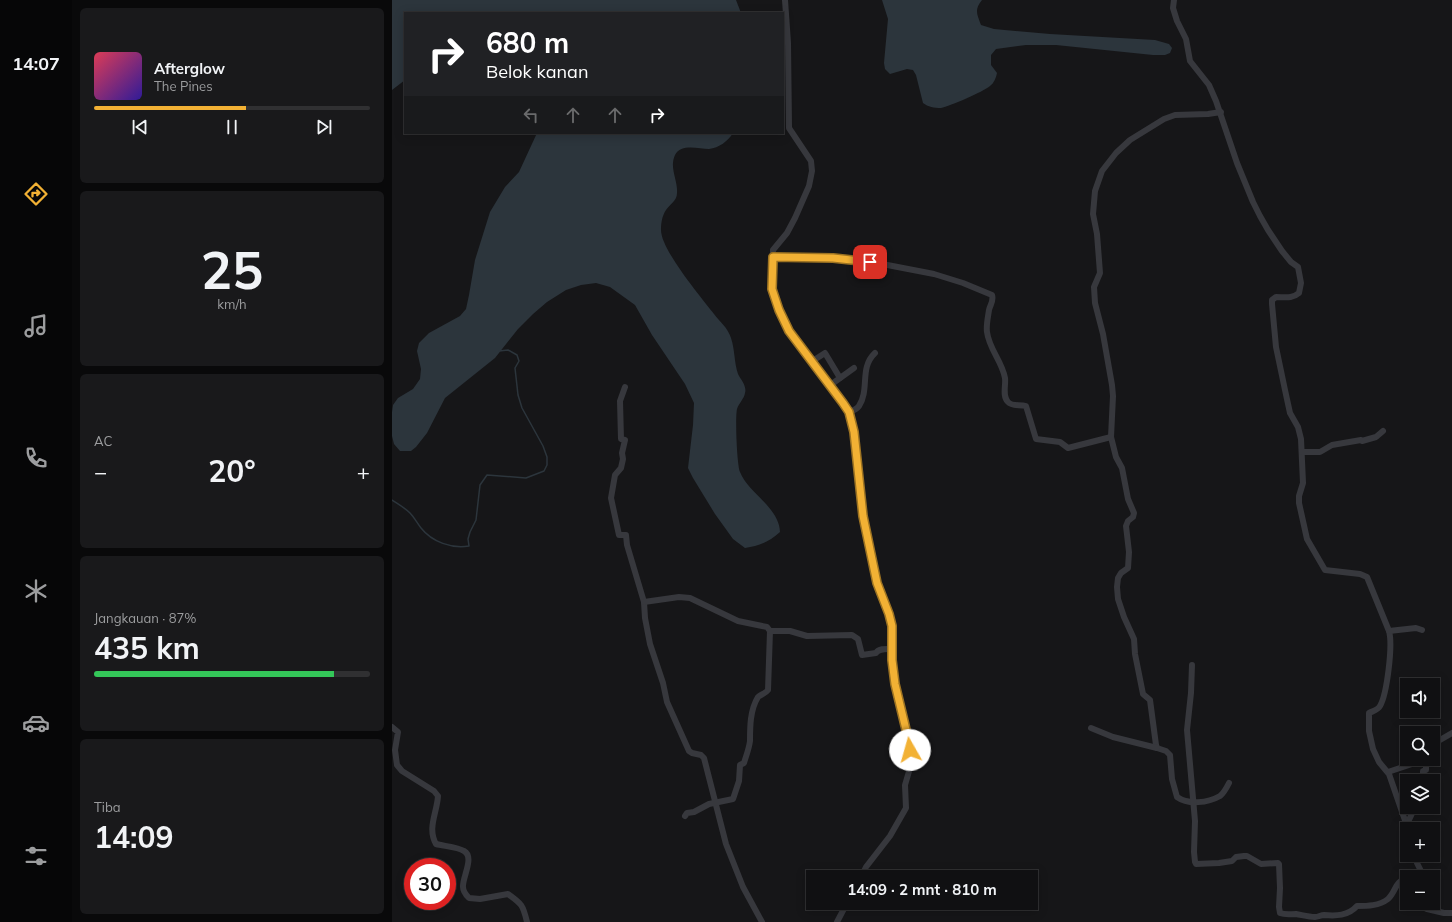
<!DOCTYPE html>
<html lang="id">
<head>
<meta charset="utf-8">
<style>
  body { margin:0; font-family:Mulish,sans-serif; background:#19191b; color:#f1f3f6; height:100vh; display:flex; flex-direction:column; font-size:15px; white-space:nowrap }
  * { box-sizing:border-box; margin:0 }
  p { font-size:13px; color:#9c9d9f }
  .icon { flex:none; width:22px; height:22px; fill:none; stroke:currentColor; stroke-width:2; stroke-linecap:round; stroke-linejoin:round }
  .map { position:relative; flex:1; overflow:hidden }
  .panel { display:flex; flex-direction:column; gap:8px; padding:8px; background:#09090a; width:320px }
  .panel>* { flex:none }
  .guide { position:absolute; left:12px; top:12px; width:380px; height:122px; border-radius:0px; box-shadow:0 2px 10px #0003,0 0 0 1px #303032; background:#202124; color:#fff; overflow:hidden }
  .tools { position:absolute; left:1008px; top:678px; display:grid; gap:8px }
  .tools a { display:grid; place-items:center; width:40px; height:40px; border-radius:0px; background:#101012; box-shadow:0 2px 10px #0003,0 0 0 1px #303032; font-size:20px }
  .speed { position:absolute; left:12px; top:858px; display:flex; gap:8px; font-size:20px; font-weight:700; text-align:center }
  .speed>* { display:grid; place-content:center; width:52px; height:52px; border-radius:50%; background:#101012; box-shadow:0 2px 10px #0003,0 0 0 1px #303032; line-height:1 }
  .speed .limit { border:6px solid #d22; background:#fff; color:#111 }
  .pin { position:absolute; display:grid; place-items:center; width:34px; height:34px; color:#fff; margin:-17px; border-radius:8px; box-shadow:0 2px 6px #0006 }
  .me { position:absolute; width:44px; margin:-22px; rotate:353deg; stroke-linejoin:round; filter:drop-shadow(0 0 3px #0008) }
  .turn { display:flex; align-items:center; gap:14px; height:84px; padding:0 16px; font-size:18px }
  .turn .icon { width:52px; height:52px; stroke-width:2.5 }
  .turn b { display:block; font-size:28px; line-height:34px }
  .lanes { display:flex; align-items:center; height:38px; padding:0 16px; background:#0003; justify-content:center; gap:20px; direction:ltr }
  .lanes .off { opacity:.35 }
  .big { font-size:30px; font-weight:700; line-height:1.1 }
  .panel .tile { flex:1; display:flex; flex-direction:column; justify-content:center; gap:6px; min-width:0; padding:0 14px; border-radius:6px; background:#19191b }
  .panel .dial { align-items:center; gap:0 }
  .dial b { font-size:52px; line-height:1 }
  .song { display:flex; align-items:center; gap:12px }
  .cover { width:48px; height:48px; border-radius:6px; background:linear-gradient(135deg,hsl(350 70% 55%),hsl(250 70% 35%)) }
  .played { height:4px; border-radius:2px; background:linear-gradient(90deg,#f2b134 55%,#303032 55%) }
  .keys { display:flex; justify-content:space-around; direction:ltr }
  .heat { display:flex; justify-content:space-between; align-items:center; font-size:22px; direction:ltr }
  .charge { height:6px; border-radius:3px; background:linear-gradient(90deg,#34c759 87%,#303032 0) }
  .trip { position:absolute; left:414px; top:870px; width:232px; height:40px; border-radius:0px; background:#101012; box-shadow:0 2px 10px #0003,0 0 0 1px #303032; font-weight:700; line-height:40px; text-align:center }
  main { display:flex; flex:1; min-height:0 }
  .tab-bar { display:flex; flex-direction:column; width:72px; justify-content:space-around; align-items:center; background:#060607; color:#9c9d9f }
  .tab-bar .icon { width:28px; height:28px }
  .tab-bar .selected { color:#f2b134 }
  .tab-bar b { font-size:18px; color:#f1f3f6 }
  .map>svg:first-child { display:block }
</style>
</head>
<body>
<main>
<nav class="tab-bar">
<b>14:07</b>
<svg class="icon selected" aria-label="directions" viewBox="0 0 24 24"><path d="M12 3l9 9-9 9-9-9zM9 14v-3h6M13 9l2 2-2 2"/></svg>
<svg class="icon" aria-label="music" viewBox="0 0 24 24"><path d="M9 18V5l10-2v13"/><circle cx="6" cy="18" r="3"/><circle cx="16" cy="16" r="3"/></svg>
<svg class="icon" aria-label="phone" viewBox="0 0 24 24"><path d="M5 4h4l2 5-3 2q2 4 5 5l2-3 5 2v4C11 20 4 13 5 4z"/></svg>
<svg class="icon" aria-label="climate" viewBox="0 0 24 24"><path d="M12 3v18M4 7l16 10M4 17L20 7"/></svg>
<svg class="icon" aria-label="car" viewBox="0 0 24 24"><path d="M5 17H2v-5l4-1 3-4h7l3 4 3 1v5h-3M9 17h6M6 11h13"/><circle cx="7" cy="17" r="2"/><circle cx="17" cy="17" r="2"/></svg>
<svg class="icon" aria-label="filters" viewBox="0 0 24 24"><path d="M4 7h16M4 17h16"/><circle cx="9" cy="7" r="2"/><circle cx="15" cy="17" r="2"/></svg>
</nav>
<section class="panel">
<div class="tile">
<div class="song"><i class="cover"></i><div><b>Afterglow</b><p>The Pines</p></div></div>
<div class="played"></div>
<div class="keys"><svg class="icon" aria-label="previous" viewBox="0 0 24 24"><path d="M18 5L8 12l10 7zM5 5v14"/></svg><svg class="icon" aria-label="pause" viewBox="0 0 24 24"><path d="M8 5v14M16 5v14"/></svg><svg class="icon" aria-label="next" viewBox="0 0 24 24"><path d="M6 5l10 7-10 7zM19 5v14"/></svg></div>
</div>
<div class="tile dial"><b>25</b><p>km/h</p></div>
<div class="tile"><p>AC</p>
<div class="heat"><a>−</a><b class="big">20°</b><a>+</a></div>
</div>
<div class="tile"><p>Jangkauan · 87%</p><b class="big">435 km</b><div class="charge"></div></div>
<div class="tile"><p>Tiba</p><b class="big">14:09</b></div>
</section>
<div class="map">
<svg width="1060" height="922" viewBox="0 0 1060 922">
  <rect width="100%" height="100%" fill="#161618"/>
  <g fill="#2c353c">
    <path d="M0,0H344L349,13H13V80L0,90Z"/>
    <path d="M490,0H590C582,10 585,14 589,25L602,29L658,34L763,40L777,44L780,48L778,53L773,55H761L664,45H634L604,49L599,55V65L605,73C604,78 602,83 598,86C591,92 558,106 549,108C542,108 536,107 531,103L524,75L521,70L515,69L498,74L493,69L492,63L496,19Z"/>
    <path d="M145,133H341C336,141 327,148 317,149C307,149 289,143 283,155C277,168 286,180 285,193C285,201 278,204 274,210C270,216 269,223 269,230C269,250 309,297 322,314C328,322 336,328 339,338C343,350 342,362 346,374C349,380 355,386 353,393C352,399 347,403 345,409C343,418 345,465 348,472C357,494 387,507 388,532C377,542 367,546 353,548L341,539L323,514L301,478L296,468L301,425L302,403L293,384L260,335L243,305L218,287L204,283L189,285L174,290L155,302L141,314L126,329L103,358L53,398L35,433L24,447L19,451H8L2,444L0,436V412L1,405L6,398L21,389L28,379L29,369L25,351L27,343L37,333L68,316L74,309L77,295L83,260L98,212L113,187L127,172Z"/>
  </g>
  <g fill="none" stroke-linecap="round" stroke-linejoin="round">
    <path stroke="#2c353c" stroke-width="1.5" d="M0,500C6,504 13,508 18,513C22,517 25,523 29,528C40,542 60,549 77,546L76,539L78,532L84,520L88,485L95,475L134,478L152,471L155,465V457L151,446L130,408L126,395L123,368L127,361L125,355L116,350L107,351"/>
    <g stroke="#37383d" stroke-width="6">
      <path d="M393,0L396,43L397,128L419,161L420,171L417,186L403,218L395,233L381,250L380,289L387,310L397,331L451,403L457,412L459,420L464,444L471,516L485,583L497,614L500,626V660L503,683L517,741L518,759V768L513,785L514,808L498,836L474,867L469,877"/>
      <path d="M782,0L781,8L785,21L794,39L798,61L817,85L824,101L845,163L861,202L868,216L876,230L890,251L899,262L906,267L909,283L907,293C900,299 893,297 884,297L880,300V304L884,347L893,390L898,413L906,427L909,439L911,483L907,496V503L915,539L933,570L968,574L975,577L997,631C1001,645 995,694 988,706C986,710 981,711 977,713V731L981,749L987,762L997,774L1016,829"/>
      <path d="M829,112L816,114L783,115L772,119L738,140L724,153L710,171L703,191L701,214L705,234L708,273L702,287L703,303L711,334L720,385L721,396L719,437L724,457L730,468L736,499L742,513L741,517L736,521L734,526L737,552L736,568L729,573L726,578L725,587L726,599L732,617L742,639L743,654L751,694L758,700L764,745L765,748L774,751L778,755L780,779L785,797C796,805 816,803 828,796C832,793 835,787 837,783"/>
      <path d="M381,257L441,258L485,263L542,274L571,283L600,295C602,301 598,305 597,310C596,317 594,325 595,332C597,349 610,361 613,378C614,385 610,396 616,402C620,407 628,404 634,406L644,439L668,442L676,448L719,437"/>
      <path d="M419,362L433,353L448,378"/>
      <path d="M437,386L462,368"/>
      <path d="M233,387L228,401L229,439L233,440L230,453L231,459L229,468L223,475L219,498L227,535H234L235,545L252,602L253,618L258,644L271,683L275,702L297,751L300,753L309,755L312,758L334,844L351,887L370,922"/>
      <path d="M457,412C460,411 465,409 467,406C478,389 467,368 483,353"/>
      <path d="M910,452H928L940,445L969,440L970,441L984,437L991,431"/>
      <path d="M252,602L287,597L298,598L346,621L375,627L378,631L376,690C373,694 369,694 366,697C358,710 358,727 358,741C357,749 354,756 352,763L348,765L347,781L341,799L317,804L302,812L295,813L293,816"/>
      <path d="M378,631H398L415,636L460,635L466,639L470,655L484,653C487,648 495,649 500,649"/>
      <path d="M997,631L1024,628L1030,630"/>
      <path d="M800,665L799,693L795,730L803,821L802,852L803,862L804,864L827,863L840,861L844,857L852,856H855L869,864L886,863L887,864L888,888L887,907L888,913C893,915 898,914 904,914C910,915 917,917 923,917C926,917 929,915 932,915C944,916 956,916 965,906C975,906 987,906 996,899C1004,892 1003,880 1015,879"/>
      <path d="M0,727L6,732L3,750L5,765L10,771L42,791L46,796C45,813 35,828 44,844C51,846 66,847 72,851C83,857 70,878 71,887C71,891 75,896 77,898L88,899L116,894C130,904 131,905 135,922"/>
      <path d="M699,728L721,737L765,748"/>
      <path d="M1041,744L1060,733"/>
      <path d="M996,772L1020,764L1027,759"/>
      <path d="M1029,781V778L1031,777V771L1034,770V759"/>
      <path d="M1041,799H1042"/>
      <path d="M1014,823L1016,822L1023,807"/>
      <path d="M1023,855L1025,863L1032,877"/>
      <path d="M1032,903L1033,908L1035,909L1052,913H1060"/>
      <path d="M445,922L455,903"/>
    </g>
  </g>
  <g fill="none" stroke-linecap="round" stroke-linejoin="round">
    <g stroke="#9d7322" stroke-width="10">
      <path id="route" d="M478,262L441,258L381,257L380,289L387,310L397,331L451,403L457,412L462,432L471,516L485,583L497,614L500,626V660L503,684L517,742L518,750"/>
    </g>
    <use href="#route" stroke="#f2b134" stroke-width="7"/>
  </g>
</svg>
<div class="tools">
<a><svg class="icon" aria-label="sound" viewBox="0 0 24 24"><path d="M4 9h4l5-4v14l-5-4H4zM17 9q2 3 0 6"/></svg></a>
<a><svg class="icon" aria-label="search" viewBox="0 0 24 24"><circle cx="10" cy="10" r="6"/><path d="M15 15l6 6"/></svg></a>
<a><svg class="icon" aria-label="layers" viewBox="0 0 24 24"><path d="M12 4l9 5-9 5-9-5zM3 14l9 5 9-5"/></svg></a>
<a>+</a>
<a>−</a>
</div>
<div class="speed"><div class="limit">30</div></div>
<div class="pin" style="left:478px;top:262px;background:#d93025"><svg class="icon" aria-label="arrive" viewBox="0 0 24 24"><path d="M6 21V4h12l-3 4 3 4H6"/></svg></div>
<svg class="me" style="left:518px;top:750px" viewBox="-20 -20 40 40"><circle r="19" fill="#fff"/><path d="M0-13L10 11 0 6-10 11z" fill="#f2b134"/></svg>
<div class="trip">14:09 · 2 mnt · 810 m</div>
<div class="guide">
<div class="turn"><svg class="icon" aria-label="right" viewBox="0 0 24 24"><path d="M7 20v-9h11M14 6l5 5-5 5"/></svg><div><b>680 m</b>Belok kanan</div></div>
<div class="lanes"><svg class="icon off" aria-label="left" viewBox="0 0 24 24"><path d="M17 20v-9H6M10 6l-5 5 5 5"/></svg><svg class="icon off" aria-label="ahead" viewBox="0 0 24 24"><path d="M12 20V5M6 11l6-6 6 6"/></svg><svg class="icon off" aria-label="ahead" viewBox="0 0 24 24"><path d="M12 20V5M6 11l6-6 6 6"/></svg><svg class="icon" aria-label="right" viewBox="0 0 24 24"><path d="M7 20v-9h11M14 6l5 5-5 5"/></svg></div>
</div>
</div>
</main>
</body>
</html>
